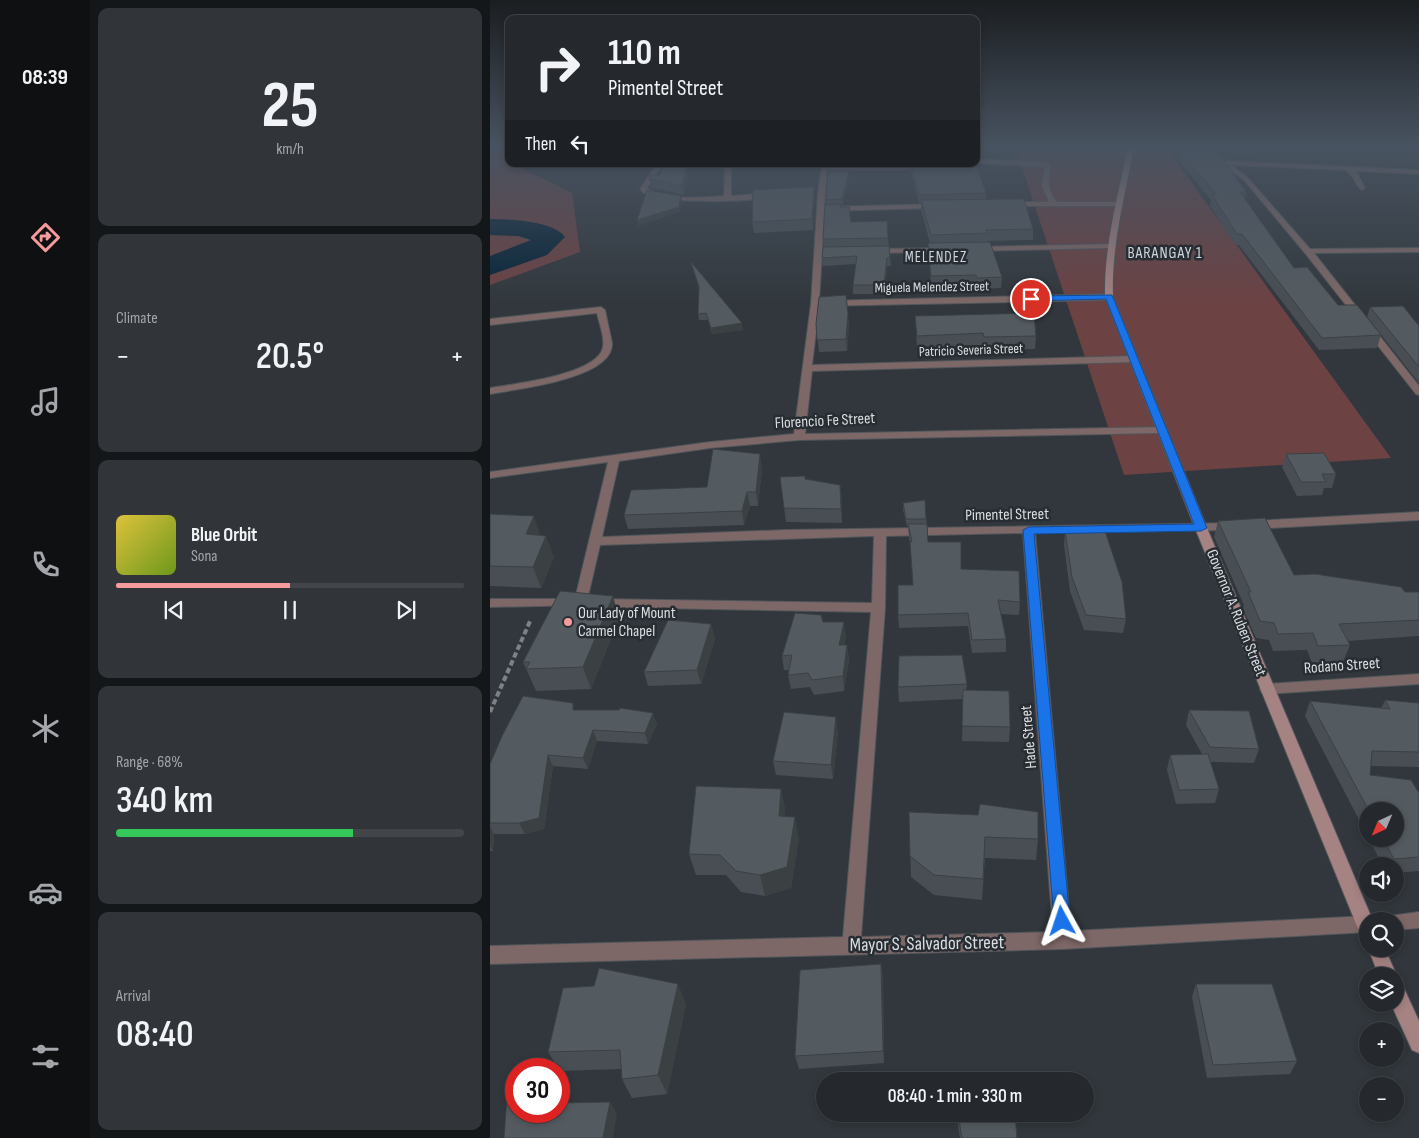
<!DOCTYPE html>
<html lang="en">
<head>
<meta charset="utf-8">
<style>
  body { margin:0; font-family:"Sofia Sans Condensed",sans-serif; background:#313539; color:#f1f3f6; height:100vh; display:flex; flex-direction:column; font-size:19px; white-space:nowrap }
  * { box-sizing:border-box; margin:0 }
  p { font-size:16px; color:#a3a6aa }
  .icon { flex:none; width:28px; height:28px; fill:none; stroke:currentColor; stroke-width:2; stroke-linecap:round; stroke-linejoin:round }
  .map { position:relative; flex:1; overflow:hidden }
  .side { display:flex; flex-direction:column; gap:8px; padding:8px; background:#141719; width:400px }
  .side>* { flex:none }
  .hud { position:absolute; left:15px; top:15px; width:475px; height:152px; border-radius:10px; box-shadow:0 2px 8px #0003,0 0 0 1px #424549; background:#25292d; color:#f1f3f6; overflow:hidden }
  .needle { width:32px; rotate:224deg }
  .controls { position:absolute; left:869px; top:802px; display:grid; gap:10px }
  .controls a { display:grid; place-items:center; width:45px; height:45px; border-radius:50%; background:#25292d; box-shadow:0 2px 8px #0003,0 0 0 1px #424549; font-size:25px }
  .speed { position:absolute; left:15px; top:1058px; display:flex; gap:10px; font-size:25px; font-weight:700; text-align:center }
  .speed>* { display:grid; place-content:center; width:65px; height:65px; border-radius:50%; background:#25292d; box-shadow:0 2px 8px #0003,0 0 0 1px #424549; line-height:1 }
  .speed .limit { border:8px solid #d22; background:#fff; color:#111 }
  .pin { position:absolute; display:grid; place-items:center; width:42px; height:42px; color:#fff; margin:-21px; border:2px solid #fff; border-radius:50%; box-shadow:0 1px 5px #0007 }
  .me { position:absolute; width:55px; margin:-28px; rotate:355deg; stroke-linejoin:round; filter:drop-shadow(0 0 4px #0008) }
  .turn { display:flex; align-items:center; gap:18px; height:105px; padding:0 20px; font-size:22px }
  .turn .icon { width:65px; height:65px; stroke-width:2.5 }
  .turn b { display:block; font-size:35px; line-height:42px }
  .then { display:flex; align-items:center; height:48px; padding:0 20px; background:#0003; gap:10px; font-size:19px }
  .big { font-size:38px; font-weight:600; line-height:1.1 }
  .side .card { flex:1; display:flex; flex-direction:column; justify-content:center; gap:8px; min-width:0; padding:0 18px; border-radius:10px; background:#313539 }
  .side .dial { align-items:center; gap:0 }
  .dial b { font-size:65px; line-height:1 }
  .song { display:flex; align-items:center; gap:15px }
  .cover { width:60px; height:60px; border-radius:8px; background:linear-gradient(135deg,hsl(50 70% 55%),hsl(80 70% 35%)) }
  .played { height:5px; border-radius:2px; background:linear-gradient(90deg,#f59b9c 50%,#424549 50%) }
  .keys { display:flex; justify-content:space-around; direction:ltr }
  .heat { display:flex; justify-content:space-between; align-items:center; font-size:28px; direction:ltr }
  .charge { height:8px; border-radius:4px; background:linear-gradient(90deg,#34c759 68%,#424549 0) }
  .trip { position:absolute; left:326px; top:1072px; width:278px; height:50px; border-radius:25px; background:#25292d; box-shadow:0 2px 8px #0003,0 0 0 1px #424549; font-weight:600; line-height:50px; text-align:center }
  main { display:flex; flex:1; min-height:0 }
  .tab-bar { display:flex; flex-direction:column; width:90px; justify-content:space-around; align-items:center; background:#0f1012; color:#a3a6aa }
  .tab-bar .icon { width:35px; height:35px }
  .tab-bar .on { color:#f59b9c }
  .tab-bar b { font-size:22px; color:#f1f3f6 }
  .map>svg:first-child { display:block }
</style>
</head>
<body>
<main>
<nav class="tab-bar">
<b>08:39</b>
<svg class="icon on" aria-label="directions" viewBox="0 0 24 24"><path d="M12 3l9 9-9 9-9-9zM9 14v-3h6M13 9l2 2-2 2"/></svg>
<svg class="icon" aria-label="music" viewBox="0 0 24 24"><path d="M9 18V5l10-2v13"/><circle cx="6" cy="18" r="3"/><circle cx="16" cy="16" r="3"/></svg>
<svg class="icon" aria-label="phone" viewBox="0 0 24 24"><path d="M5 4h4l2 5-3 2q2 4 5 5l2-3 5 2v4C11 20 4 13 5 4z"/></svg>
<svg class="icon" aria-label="climate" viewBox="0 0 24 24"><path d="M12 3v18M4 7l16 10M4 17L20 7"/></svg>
<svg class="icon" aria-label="car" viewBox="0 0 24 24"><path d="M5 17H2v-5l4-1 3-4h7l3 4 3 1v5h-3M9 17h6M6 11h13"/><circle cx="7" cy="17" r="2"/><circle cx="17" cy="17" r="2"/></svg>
<svg class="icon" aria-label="filters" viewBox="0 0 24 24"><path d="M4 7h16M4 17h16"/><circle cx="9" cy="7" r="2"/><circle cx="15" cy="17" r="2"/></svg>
</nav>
<section class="side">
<div class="card dial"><b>25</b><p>km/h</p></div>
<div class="card"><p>Climate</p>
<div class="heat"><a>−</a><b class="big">20.5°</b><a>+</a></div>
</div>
<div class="card">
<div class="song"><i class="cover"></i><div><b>Blue Orbit</b><p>Sona</p></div></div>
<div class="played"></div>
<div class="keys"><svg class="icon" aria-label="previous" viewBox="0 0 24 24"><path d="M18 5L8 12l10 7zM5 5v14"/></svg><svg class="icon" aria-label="pause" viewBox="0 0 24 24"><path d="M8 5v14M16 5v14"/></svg><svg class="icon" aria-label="next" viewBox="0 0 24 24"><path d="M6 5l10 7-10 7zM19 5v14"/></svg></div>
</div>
<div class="card"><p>Range · 68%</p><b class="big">340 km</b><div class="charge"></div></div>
<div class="card"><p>Arrival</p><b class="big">08:40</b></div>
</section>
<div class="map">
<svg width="929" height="1138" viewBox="0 0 929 1138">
  <rect width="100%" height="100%" fill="#31373c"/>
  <g fill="#6c4243">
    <path d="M0,146H19V164H30L27,166L82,193L90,252L0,285Z"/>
    <path d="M525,146H675L901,458L634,475Z"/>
  </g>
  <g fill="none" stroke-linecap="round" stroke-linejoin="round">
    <path fill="#052337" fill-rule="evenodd" d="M917,146H922L929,148V150Z"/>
    <path fill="#052337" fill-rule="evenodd" d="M0,219C19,219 64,221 75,237L57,255L0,275V256L41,240L28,236L0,235Z"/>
    <g stroke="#4f555a" stroke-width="2">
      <g id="street">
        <path d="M486,146H490L489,159L556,162L561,166C558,180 557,190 567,202H630L634,204L630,206H517L516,204L520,202H559L552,186L555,167L486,163Z"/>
        <path d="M683,146H691L736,161L929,170V174L866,171L875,188L872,190C864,185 866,176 855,170L741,165L758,178L820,249L929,248V252L824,253L929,386V395L926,394L815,253L754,180L732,164Z"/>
        <path d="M167,164H173L157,188C176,202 211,197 234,196L235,164H241V196L278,193L281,195C268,204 176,202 159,196C155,194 152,192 150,189Z"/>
        <path d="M332,164H338V166H436L439,168L436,170H337L334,207L448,204L452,206L448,208L334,211L332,250H350L354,252L350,254H332L329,301L619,294L623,297L619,300L329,306L322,365L644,356L649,359L644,362L322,371L315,434L673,427L678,430L673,433L309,440L220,448L129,461L112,537L295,530L746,523L748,526L742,530L545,533L581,931L878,916L884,918L886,921H878V932L573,949L0,964V946L353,937L381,612L108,607L101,603L108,599L382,603L384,536L110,545L96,605L0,607V599H85L118,462L0,478V472L220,442L304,434L321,304L328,192ZM533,533L563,932L371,937L395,608L396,536Z"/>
        <path d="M623,244V248H620L485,251L481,249L485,247Z"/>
        <path d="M458,248L459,250L455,252L382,253L378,251L382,249Z"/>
        <path d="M111,307L115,310L122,343C124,379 26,389 0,394V388C23,384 108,375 113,347C115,337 109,323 107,313L0,325V319Z"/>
        <path d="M929,512V520L762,529L756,525L762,521Z"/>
        <path d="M929,674V684L777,694L772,693L770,689L772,685L777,684Z"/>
        <path d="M929,912V928L905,930V921H896L899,916Z"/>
      </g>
    </g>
    <g stroke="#4f555a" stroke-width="2">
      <g id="secondary">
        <path d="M638,146H644C635,197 621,245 623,297L717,528L883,921H878V939L872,937L869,931L705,528L615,297C614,245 628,197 638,146Z"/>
        <path d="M878,948L895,949L907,976L905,981V976H889Z"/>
        <path d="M905,982L912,984L929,1021V1053L922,1050L901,1004H905Z"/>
      </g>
    </g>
    <path stroke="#7d8286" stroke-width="4" stroke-dasharray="5.5 3" stroke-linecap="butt" d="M0,712L41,619"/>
    <use href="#street" fill="#7e6867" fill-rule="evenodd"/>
    <use href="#secondary" fill="#a68383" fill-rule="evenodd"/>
  </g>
  <g fill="#484e53">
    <path d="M706,146H769L763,156Z"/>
    <path d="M690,151L756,192L755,199L804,268L848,305L891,335L887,348L829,350L749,245H745L720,206L721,200L689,161Z"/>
    <path d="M200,164L194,195L161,188L159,179Z"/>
    <path d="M419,164H486L496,193V199L543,229V240L497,241L512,277L511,288L486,289L485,286L441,287L438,243H440L431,210V203H429L421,172V165H462L465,164Z"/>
    <path d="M359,171V176L353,205H351V207L361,222L398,238L401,266H397L395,294H363V285L366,264L333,266L332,258L334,247L333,239L336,205V200Z"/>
    <path d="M324,187L325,197L323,230L264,233L262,222Z"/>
    <path d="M201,262L253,330L222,334L218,320H209L208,314L209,289Z"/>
    <path d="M880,307L929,326V383L877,317Z"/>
    <path d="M358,314L359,327L357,351L329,352L326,324Z"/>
    <path d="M425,316L546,336L545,349L493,350V346L427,348Z"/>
    <path d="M796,454L846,474L842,488H834L832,495L807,496L792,467Z"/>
    <path d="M272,468L268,506H260L254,525L138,529L134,515Z"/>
    <path d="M290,477L350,485L352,499V523L296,522Z"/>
    <path d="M435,500L438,542L471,569L530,602L529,615L511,614L516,639V652L482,653L478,626L409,628L408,615L423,585L421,545L419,538L418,526H417L413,510V503Z"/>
    <path d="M0,514L51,536L64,557L51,588L0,586Z"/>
    <path d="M728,521L804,575L915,592H929V636L857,641L860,645L853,662L822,663L817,650L783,651L779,640L766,638L753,609L754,605L724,537Z"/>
    <path d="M575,531L636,619L633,633L594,630L580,591L574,545Z"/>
    <path d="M129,618L101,689L46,691L33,662Z"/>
    <path d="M333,622L356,636L354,645H357L359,660L354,691L324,695L320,687L301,689L298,675L299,670H294L292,656Z"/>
    <path d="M221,624L225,639L211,684L158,686L154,672Z"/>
    <path d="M477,684L476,690L520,727L519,742L472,741L473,699L409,702L408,687Z"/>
    <path d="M895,700L929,703V767L881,766L880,775L929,793V871L905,873V866H893L879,839H905V811H878V837L815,716L820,701L891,709Z"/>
    <path d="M85,710L167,724L158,744L107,741L98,769L63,766L54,829L35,834H4L3,851H0V764Z"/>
    <path d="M699,710L769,749L764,763L721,762L729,789L725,803L686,804L677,770L680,755L712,754L696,725Z"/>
    <path d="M348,732L343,779L286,775L283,761Z"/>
    <path d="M291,789L295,810L294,816L309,838L301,888L275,896L251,892L236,875H206L199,854Z"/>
    <path d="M419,812L548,839L546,860L495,858L492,900L444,895L421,877Z"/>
    <path d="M391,964L393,978L394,1063L309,1069L305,1056Z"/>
    <path d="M706,984L807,1061L800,1074L717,1078L702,997Z"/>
    <path d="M196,1004L177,1094L142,1098L132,1079L131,1069L70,1071L58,1052Z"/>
    <path d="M466,1114H525L527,1138H470Z"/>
  </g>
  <g fill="#3b4043">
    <path d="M767,146H769L763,156L764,151Z"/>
    <path d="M197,164H200L194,195L192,186Z"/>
    <path d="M359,171V176L353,205L352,199Z"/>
    <path d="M324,187L325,197L323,230L322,219Z"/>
    <path d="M191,196L192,202L190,212L148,226L147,220Z"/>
    <path d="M397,258V266L395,294L394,285Z"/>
    <path d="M358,314L359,327L357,351L356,339Z"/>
    <path d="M252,323L253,330L222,334L221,328Z"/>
    <path d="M270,454L272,468L268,506L266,492Z"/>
    <path d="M350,485L352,499V523L351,509Z"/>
    <path d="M257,492L260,506L254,525L252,511Z"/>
    <path d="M44,516L51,537L36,534Z"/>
    <path d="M56,536L64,557L51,588L43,567Z"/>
    <path d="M123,596L129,618L101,689L93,667Z"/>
    <path d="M354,622L356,636L350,659L349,645Z"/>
    <path d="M221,624L225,639L211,684L207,670Z"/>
    <path d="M357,645L359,660L354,691L353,676Z"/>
    <path d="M163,713L167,724L158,744L155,733Z"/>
    <path d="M346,717L348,732L343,779L341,765Z"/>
    <path d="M103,730L107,741L98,769L93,758Z"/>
    <path d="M58,755L63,766L54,829L35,834L29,823Z"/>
    <path d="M291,789L295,810L293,837L289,816Z"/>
    <path d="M305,817L309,838L301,888L275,896L270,875Z"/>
    <path d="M0,826L4,834L3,851L0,846Z"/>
    <path d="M391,964L393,978L394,1063L393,1051Z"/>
    <path d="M188,984L196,1004L177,1094L168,1075Z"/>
    <path d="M120,1102L127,1114L123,1138H113Z"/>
  </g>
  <g fill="#545b60" stroke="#3b4043">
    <path d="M706,146L731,155L756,192H750L804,268L817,267L848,305H867L891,335L832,338L752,234H747L722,195H727L690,151Z"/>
    <path d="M733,146H767L764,151Z"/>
    <path d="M173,164H197L192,186L159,179L160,175H170Z"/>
    <path d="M465,164H486L496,193L429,195L421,165H462Z"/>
    <path d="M338,171H359L352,199L336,200Z"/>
    <path d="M324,187L322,219L262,222L263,190Z"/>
    <path d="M157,190L191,196L189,207L147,220Z"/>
    <path d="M534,199L543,229L496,230L497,233L441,235L431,200Z"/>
    <path d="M351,204L350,207H359L361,222L397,221L398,238L333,239L335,205Z"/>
    <path d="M500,242L512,277L487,278L486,275L441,276L438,243Z"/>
    <path d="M399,246L400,257L397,258L394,285H363L367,256L332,258L333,247Z"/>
    <path d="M201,262L252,323L221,328L216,313L208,314L209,287Z"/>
    <path d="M356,295L358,314L356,339L327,340L326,324L329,297Z"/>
    <path d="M913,306L929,326V367L880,307Z"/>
    <path d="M544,313L546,336L494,337L493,333L427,336L425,316Z"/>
    <path d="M223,449L270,454L266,492H257L252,511L134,515L141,490L217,487Z"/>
    <path d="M834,453L846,474H832L836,482H811L796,454Z"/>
    <path d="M315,476V479L350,485L351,509L294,508L290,477Z"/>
    <path d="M435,500L436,519H416L413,503Z"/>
    <path d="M0,514L44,516L36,534L56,536L43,567L0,566Z"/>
    <path d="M775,518L804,575L825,574L911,587L915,592H929V620L849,624L860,645L828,646L823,633L788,634L784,623L770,621L758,592H761L728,521Z"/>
    <path d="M418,524H437L438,542H471V569L529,571L530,602L508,600L516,639L482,640L478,613L408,615V585H423L420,542H422Z"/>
    <path d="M575,531H615L632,582L636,619L596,615L582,577Z"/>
    <path d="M70,591L123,596L93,667L36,669L40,662H33Z"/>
    <path d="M305,613L331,615L333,622H354L349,645H357L353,676L322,680L318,673L298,675L302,655L292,656Z"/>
    <path d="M178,620L221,624L207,670L154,672Z"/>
    <path d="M472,655L477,684L408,687L409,656Z"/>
    <path d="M473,690L519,691L520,727L472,726Z"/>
    <path d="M33,696L83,703V710H129L130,708L163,713L155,733L103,730L93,758L58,755L49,818L29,823H0V764L12,736Z"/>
    <path d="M895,700L929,703V752L882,751L880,775L921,780L929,793V857L904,859L893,839H905V811H879L820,701L900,709Z"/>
    <path d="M699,710L759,711L769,749L720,747Z"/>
    <path d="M294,712L346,717L341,765L283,761Z"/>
    <path d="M718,754L729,789L689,790L680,755Z"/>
    <path d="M206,786L291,789L289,816L305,817L297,867L270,875L246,871L230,855L199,854Z"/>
    <path d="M490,804L548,812V839L495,837L493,879L444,875L420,856L419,812L488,815Z"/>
    <path d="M391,964L393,1051L305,1056L310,970Z"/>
    <path d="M109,968L188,984L168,1075L132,1079L130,1050L58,1052L73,988L104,986Z"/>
    <path d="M706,984H782L807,1061L723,1065Z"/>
    <path d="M461,1071L523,1075V1081H463Z"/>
    <path d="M17,1096L26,1098V1111H69V1103L120,1102L113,1138H14Z"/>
    <path d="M468,1114H525L527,1138H472Z"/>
  </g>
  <linearGradient id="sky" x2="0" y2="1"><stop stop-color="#1b1e21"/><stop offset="0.48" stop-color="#485361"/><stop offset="1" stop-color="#485361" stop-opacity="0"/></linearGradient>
  <rect width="929" height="305" fill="url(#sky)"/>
  <path fill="#1a73e8" stroke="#114b97" d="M622,295L717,528L711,531L544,534L580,921L577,926L572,928L566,926L564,921L533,530L539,527L704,524L616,299L541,301L537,299L541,296Z"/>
  <circle fill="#f59b9c" stroke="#272d32" stroke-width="2" cx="78" cy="622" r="5"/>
  <g text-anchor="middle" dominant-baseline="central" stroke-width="5" stroke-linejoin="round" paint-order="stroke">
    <g font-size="14" fill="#dadee1" stroke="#272d32">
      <text transform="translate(442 287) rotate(-1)">Miguela Melendez Street</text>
      <text transform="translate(481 350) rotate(-2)">Patricio Severia Street</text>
    </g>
    <g font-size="15" letter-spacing="1" fill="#ced6dc" stroke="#272d32">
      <text x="446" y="257">MELENDEZ</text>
    </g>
    <g font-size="16" letter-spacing="1" fill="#ced6dc" stroke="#272d32">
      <text x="675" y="253">BARANGAY 1</text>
    </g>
    <g font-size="16" fill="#dadee1" stroke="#272d32">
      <text transform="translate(335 421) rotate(-3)">Florencio Fe Street</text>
      <text transform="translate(517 515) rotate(-1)">Pimentel Street</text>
      <text transform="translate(746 613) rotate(68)">Governor A. Ruben Street</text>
      <text transform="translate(852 666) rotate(-4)">Rodano Street</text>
      <text transform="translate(539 737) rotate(-95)">Hade Street</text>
    </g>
    <g font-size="16" fill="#dadee1" stroke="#272d32" text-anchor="start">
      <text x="88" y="613">Our Lady of Mount<tspan x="88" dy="18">Carmel Chapel</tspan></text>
    </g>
    <g font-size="19" fill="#dadee1" stroke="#272d32">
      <text transform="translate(437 944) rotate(-1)">Mayor S. Salvador Street</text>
    </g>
  </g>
</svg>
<div class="controls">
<a><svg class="needle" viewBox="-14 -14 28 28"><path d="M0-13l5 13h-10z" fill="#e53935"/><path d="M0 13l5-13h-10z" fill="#a3a6aa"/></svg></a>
<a><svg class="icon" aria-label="sound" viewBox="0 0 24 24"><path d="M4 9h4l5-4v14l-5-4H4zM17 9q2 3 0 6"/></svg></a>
<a><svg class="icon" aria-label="search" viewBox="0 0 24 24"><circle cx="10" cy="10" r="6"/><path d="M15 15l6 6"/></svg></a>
<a><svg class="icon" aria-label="layers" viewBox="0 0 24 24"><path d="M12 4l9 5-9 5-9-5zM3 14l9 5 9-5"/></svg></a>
<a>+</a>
<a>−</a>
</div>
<div class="speed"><div class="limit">30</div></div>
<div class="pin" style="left:541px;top:299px;background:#d93025"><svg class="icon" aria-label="arrive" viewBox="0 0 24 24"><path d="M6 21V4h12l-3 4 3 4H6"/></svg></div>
<svg class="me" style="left:572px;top:921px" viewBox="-20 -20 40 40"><path d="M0-17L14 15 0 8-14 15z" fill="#1a73e8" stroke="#fff" stroke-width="4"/></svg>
<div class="trip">08:40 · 1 min · 330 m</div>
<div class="hud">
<div class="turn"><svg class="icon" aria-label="right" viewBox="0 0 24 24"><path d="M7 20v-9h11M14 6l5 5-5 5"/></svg><div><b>110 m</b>Pimentel Street</div></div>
<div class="then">Then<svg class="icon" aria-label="left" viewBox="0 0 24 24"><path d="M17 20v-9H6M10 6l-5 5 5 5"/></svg></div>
</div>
</div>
</main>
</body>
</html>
